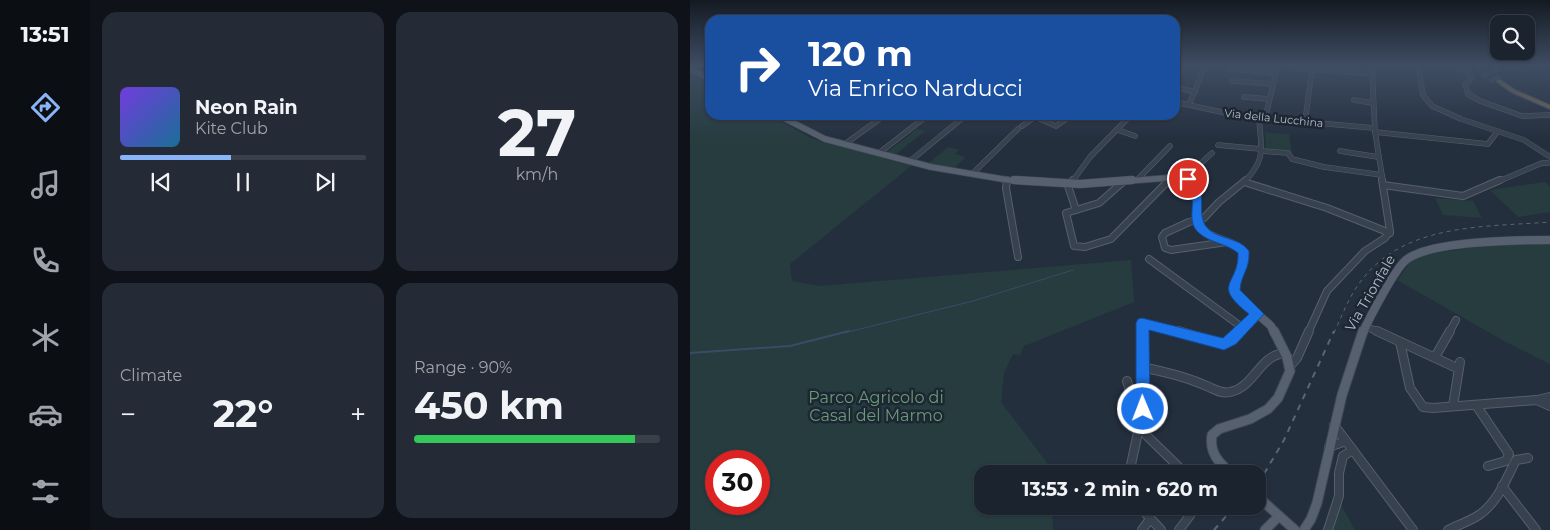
<!DOCTYPE html>
<html lang="en">
<head>
<meta charset="utf-8">
<style>
  body { margin:0; font-family:Montserrat,sans-serif; background:#242b36; color:#f1f3f6; height:100vh; display:flex; flex-direction:column; font-size:19px; white-space:nowrap }
  * { box-sizing:border-box; margin:0 }
  p { font-size:16px; color:#a0a4aa }
  .icon { flex:none; width:28px; height:28px; fill:none; stroke:currentColor; stroke-width:2; stroke-linecap:round; stroke-linejoin:round }
  .map { position:relative; flex:1; overflow:hidden }
  .side { display:flex; flex-direction:column; gap:12px; padding:12px; background:#0f1319; width:600px }
  .side>* { flex:none }
  .guide { position:absolute; left:15px; top:15px; width:475px; height:105px; border-radius:15px; box-shadow:0 1px 4px #0004,0 0 0 1px #39404a; background:#1a4fa0; color:#fff; overflow:hidden }
  .controls { position:absolute; left:800px; top:15px; display:grid; gap:10px }
  .controls a { display:grid; place-items:center; width:45px; height:45px; border-radius:10px; background:#1b232e; box-shadow:0 1px 4px #0004,0 0 0 1px #39404a; font-size:25px }
  .speed { position:absolute; left:15px; top:450px; display:flex; gap:10px; font-size:25px; font-weight:700; text-align:center }
  .speed>* { display:grid; place-content:center; width:65px; height:65px; border-radius:50%; background:#1b232e; box-shadow:0 1px 4px #0004,0 0 0 1px #39404a; line-height:1 }
  .speed .limit { border:8px solid #d22; background:#fff; color:#111 }
  .pin { position:absolute; display:grid; place-items:center; width:42px; height:42px; color:#fff; margin:-21px; border:2px solid #fff; border-radius:50%; box-shadow:0 1px 5px #0007 }
  .me { position:absolute; width:55px; margin:-28px; rotate:359deg; stroke-linejoin:round; filter:drop-shadow(0 0 4px #0008) }
  .turn { display:flex; align-items:center; gap:18px; height:105px; padding:0 20px; font-size:22px }
  .turn .icon { width:65px; height:65px; stroke-width:2.5 }
  .turn b { display:block; font-size:35px; line-height:42px }
  .big { font-size:38px; font-weight:700; line-height:1.1 }
  .side .tile { flex:1; display:flex; flex-direction:column; justify-content:center; gap:8px; min-width:0; padding:0 18px; border-radius:15px; background:#242b36 }
  .side .dial { align-items:center; gap:0 }
  .dial b { font-size:65px; line-height:1 }
  .song { display:flex; align-items:center; gap:15px }
  .cover { width:60px; height:60px; border-radius:8px; background:linear-gradient(135deg,hsl(260 70% 55%),hsl(200 70% 35%)) }
  .played { height:5px; border-radius:2px; background:linear-gradient(90deg,#8ab4f8 45%,#39404a 45%) }
  .keys { display:flex; justify-content:space-around; direction:ltr }
  .heat { display:flex; justify-content:space-between; align-items:center; font-size:28px; direction:ltr }
  .charge { height:8px; border-radius:4px; background:linear-gradient(90deg,#34c759 90%,#39404a 0) }
  .side .tiles { flex:1; display:grid; gap:12px; grid-template-columns:repeat(2,1fr) }
  .trip { position:absolute; left:284px; top:465px; width:292px; height:50px; border-radius:15px; background:#1b232e; box-shadow:0 1px 4px #0004,0 0 0 1px #39404a; font-weight:700; line-height:50px; text-align:center }
  main { display:flex; flex:1; min-height:0 }
  .dock { display:flex; flex-direction:column; width:90px; justify-content:space-around; align-items:center; background:#0b0e12; color:#a0a4aa }
  .dock .icon { width:35px; height:35px }
  .dock .on { color:#8ab4f8 }
  .dock b { font-size:22px; color:#f1f3f6 }
  .map>svg:first-child { display:block }
</style>
</head>
<body>
<main>
<nav class="dock">
<b>13:51</b>
<svg class="icon on" aria-label="directions" viewBox="0 0 24 24"><path d="M12 3l9 9-9 9-9-9zM9 14v-3h6M13 9l2 2-2 2"/></svg>
<svg class="icon" aria-label="music" viewBox="0 0 24 24"><path d="M9 18V5l10-2v13"/><circle cx="6" cy="18" r="3"/><circle cx="16" cy="16" r="3"/></svg>
<svg class="icon" aria-label="phone" viewBox="0 0 24 24"><path d="M5 4h4l2 5-3 2q2 4 5 5l2-3 5 2v4C11 20 4 13 5 4z"/></svg>
<svg class="icon" aria-label="climate" viewBox="0 0 24 24"><path d="M12 3v18M4 7l16 10M4 17L20 7"/></svg>
<svg class="icon" aria-label="car" viewBox="0 0 24 24"><path d="M5 17H2v-5l4-1 3-4h7l3 4 3 1v5h-3M9 17h6M6 11h13"/><circle cx="7" cy="17" r="2"/><circle cx="17" cy="17" r="2"/></svg>
<svg class="icon" aria-label="filters" viewBox="0 0 24 24"><path d="M4 7h16M4 17h16"/><circle cx="9" cy="7" r="2"/><circle cx="15" cy="17" r="2"/></svg>
</nav>
<section class="side">
<div class="tiles">
<div class="tile">
<div class="song"><i class="cover"></i><div><b>Neon Rain</b><p>Kite Club</p></div></div>
<div class="played"></div>
<div class="keys"><svg class="icon" aria-label="previous" viewBox="0 0 24 24"><path d="M18 5L8 12l10 7zM5 5v14"/></svg><svg class="icon" aria-label="pause" viewBox="0 0 24 24"><path d="M8 5v14M16 5v14"/></svg><svg class="icon" aria-label="next" viewBox="0 0 24 24"><path d="M6 5l10 7-10 7zM19 5v14"/></svg></div>
</div>
<div class="tile dial"><b>27</b><p>km/h</p></div>
<div class="tile"><p>Climate</p>
<div class="heat"><a>−</a><b class="big">22°</b><a>+</a></div>
</div>
<div class="tile"><p>Range · 90%</p><b class="big">450 km</b><div class="charge"></div></div>
</div>
</section>
<div class="map">
<svg width="860" height="530" viewBox="0 0 860 530">
  <rect width="100%" height="100%" fill="#242f3e"/>
  <g fill="#263c3f" fill-rule="evenodd">
    <path d="M0,73L20,84V115H78L121,138L221,166L100,264L102,281L130,286L441,260L444,302L334,346L330,355L323,354L314,373L311,402L361,468V474H292V506H362L363,530H0ZM26,461H69V504H26Z"/>
    <path d="M227,129L235,131L205,155L197,152Z"/>
    <path d="M575,132L599,134L602,153L576,151Z"/>
    <path d="M258,147L269,150L265,154L276,157L263,169L238,164Z"/>
    <path d="M855,182L860,186V212L828,217L800,190Z"/>
    <path d="M745,198L783,201L792,218L753,215Z"/>
    <path d="M860,241V364L814,341L707,280C715,272 717,263 727,256L812,243Z"/>
    <path d="M646,496L665,530H632Z"/>
  </g>
  <g fill="none" stroke-linecap="round" stroke-linejoin="round">
    <path stroke="#394c67" stroke-width="1" d="M154,333L283,301L383,270"/>
    <path stroke="#394c67" stroke-width="2" d="M0,353L100,346L159,331"/>
    <g stroke="#3a4453" stroke-width="6" stroke-dasharray="6 3" stroke-linecap="butt">
      <path d="M787,66L804,82"/>
      <path d="M809,81L804,72L810,66"/>
    </g>
    <g stroke="#565f6c" stroke-width="5.5">
      <g id="minor-far2">
        <path d="M603,66V68L683,74"/>
        <path d="M682,66L685,132L693,182"/>
        <path d="M728,66L733,95L742,106L771,119L834,140L860,157"/>
        <path d="M767,66L781,75V79L775,84L778,94L790,101L832,116L860,115"/>
        <path d="M540,69L585,73"/>
        <path d="M542,81L583,84"/>
        <path d="M485,87L505,92"/>
        <path d="M554,97L579,99"/>
        <path d="M664,100L683,103"/>
        <path d="M485,102L550,116L684,128"/>
        <path d="M499,105L515,66"/>
        <path d="M345,117L366,126L382,115"/>
        <path d="M575,119L587,68"/>
        <path d="M615,122L622,69"/>
        <path d="M332,126L346,116"/>
        <path d="M428,130L445,136"/>
        <path d="M685,132L798,144L807,132"/>
        <path d="M155,144L195,115"/>
        <path d="M528,145L571,149"/>
        <path d="M571,151L598,153L602,159L634,167L692,175"/>
        <path d="M650,151L688,157"/>
        <path d="M189,153L238,115"/>
        <path d="M220,161L276,115"/>
        <path d="M282,174L328,129"/>
        <path d="M495,178L522,153"/>
        <path d="M447,180L480,146"/>
        <path d="M382,182L400,157L441,115"/>
        <path d="M477,182L481,178"/>
        <path d="M554,182C577,159 571,148 569,118"/>
        <path d="M807,182L852,163H858"/>
      </g>
    </g>
    <g stroke="#565f6c" stroke-width="8">
      <g id="minor-far1">
        <path d="M317,180L316,188L328,257"/>
        <path d="M434,181L409,203L376,213L384,246L395,247L421,239L479,180"/>
        <path d="M554,182L637,208L700,233"/>
        <path d="M377,183L386,210"/>
        <path d="M381,183L383,180"/>
        <path d="M693,185L773,196L810,180"/>
        <path d="M537,242L481,250L475,248L472,237L475,233L499,222L514,218L529,202L556,180"/>
        <path d="M459,259L553,328"/>
        <path d="M675,326L690,333"/>
        <path d="M452,333V323L492,333"/>
        <path d="M548,333L567,314"/>
        <path d="M618,333L637,291L675,251L695,238L700,231L692,180"/>
        <path d="M759,333L766,320"/>
      </g>
    </g>
    <g stroke="#565f6c" stroke-width="10">
      <g id="minor">
        <path d="M452,331L454,400L450,423L457,436L496,474"/>
        <path d="M488,331L534,344L550,331"/>
        <path d="M687,331L769,369"/>
        <path d="M710,342L720,388L733,407L743,408L847,400L860,406"/>
        <path d="M745,357L760,331"/>
        <path d="M600,366L607,358L619,331"/>
        <path d="M452,367C475,372 497,377 519,387C526,390 532,394 540,392C565,387 569,355 595,353"/>
        <path d="M437,381L450,423L439,474"/>
        <path d="M847,400L860,397"/>
        <path d="M786,405L819,454L816,461L798,466"/>
        <path d="M763,406L770,362"/>
        <path d="M644,425L723,530"/>
        <path d="M639,447L656,441"/>
        <path d="M812,486L846,530"/>
        <path d="M449,506L471,530"/>
        <path d="M452,530L460,519"/>
        <path d="M489,530L507,506"/>
        <path d="M638,530L649,496V473L653,456L663,450"/>
        <path d="M758,530C768,525 780,521 789,515C808,502 816,479 826,460L838,458"/>
      </g>
    </g>
    <g stroke="#414a57" stroke-width="7">
      <g id="major-far2">
        <path d="M0,69L20,79"/>
        <path d="M88,115L135,139L241,167L318,180L347,182"/>
        <path d="M424,182L490,177L502,182"/>
      </g>
    </g>
    <g stroke="#414a57" stroke-width="9">
      <g id="major-far1">
        <path d="M324,180L390,184L442,180"/>
        <path d="M500,180C513,191 502,212 510,226C519,241 542,239 554,252C555,267 542,279 545,294L581,326L584,333"/>
        <path d="M673,333C679,318 705,269 716,260C739,241 829,240 860,240"/>
      </g>
    </g>
    <g stroke="#414a57" stroke-width="11">
      <g id="major">
        <path d="M542,474C529,463 519,453 522,435L529,429L560,419L578,409L588,398L600,371L597,357L584,331"/>
        <path d="M568,497L605,530"/>
        <path d="M575,530L589,516"/>
        <path d="M614,530L621,519L627,503L652,395L673,331"/>
      </g>
    </g>
    <g stroke="#434c59" stroke-width="2">
      <path id="highway" d="M807,80H811L825,90L860,105V109L821,92L807,82Z"/>
    </g>
    <use href="#minor-far2" stroke="#38414e" stroke-width="4.5"/>
    <use href="#minor-far1" stroke="#38414e" stroke-width="6"/>
    <use href="#minor" stroke="#38414e" stroke-width="8"/>
    <use href="#major-far2" stroke="#56606e" stroke-width="5.5"/>
    <use href="#major-far1" stroke="#56606e" stroke-width="8"/>
    <use href="#major" stroke="#56606e" stroke-width="9"/>
    <use href="#highway" fill="#746855" fill-rule="evenodd"/>
    <path stroke="#5a6575" stroke-width="1" stroke-dasharray="4 4" stroke-linecap="butt" d="M644,333C653,313 661,292 675,276C719,223 797,227 860,222"/>
    <g stroke="#5a6575" stroke-width="2" stroke-dasharray="6 6" stroke-linecap="butt">
      <path d="M568,484L594,440L644,331"/>
      <path d="M524,530L545,506"/>
    </g>
  </g>
  <linearGradient id="sky" x2="0" y2="1"><stop stop-color="#141a22"/><stop offset="0.47" stop-color="#3f4d63"/><stop offset="1" stop-color="#3f4d63" stop-opacity="0"/></linearGradient>
  <rect width="860" height="140" fill="url(#sky)"/>
  <path fill="#1a73e8" stroke="#114b97" d="M498,176C520,183 506,209 515,225C524,240 549,236 559,251C560,270 551,274 550,290L574,314L546,344L534,350L459,330L460,409L458,413L453,415L448,413L446,409V323L448,319L452,318L533,338L559,314C520,283 549,286 548,253C536,243 520,243 509,233C495,221 507,201 501,188C499,185 495,182 493,179Z"/>
  <g text-anchor="middle" dominant-baseline="central" stroke-width="5" stroke-linejoin="round" paint-order="stroke">
    <g font-size="11" fill="#b4bcc9" stroke="#1d2633">
      <text transform="translate(584 118) rotate(6)">Via della Lucchina</text>
    </g>
    <g font-size="14" fill="#b4bcc9" stroke="#1d2633">
      <text transform="translate(680 293) rotate(-60)">Via Trionfale</text>
    </g>
    <g font-size="16" fill="#6b9a76" stroke="#1d2633">
      <text x="186" y="397">Parco Agricolo di<tspan x="186" dy="18">Casal del Marmo</tspan></text>
    </g>
  </g>
</svg>
<div class="controls">
<a><svg class="icon" aria-label="search" viewBox="0 0 24 24"><circle cx="10" cy="10" r="6"/><path d="M15 15l6 6"/></svg></a>
</div>
<div class="speed"><div class="limit">30</div></div>
<div class="pin" style="left:498px;top:179px;background:#d93025"><svg class="icon" aria-label="arrive" viewBox="0 0 24 24"><path d="M6 21V4h12l-3 4 3 4H6"/></svg></div>
<svg class="me" style="left:453px;top:409px" viewBox="-20 -20 40 40"><circle r="17" fill="#1a73e8" stroke="#fff" stroke-width="3"/><path d="M0-11L8 9 0 5-8 9z" fill="#fff"/></svg>
<div class="trip">13:53 · 2 min · 620 m</div>
<div class="guide">
<div class="turn"><svg class="icon" aria-label="right" viewBox="0 0 24 24"><path d="M7 20v-9h11M14 6l5 5-5 5"/></svg><div><b>120 m</b>Via Enrico Narducci</div></div>
</div>
</div>
</main>
</body>
</html>
